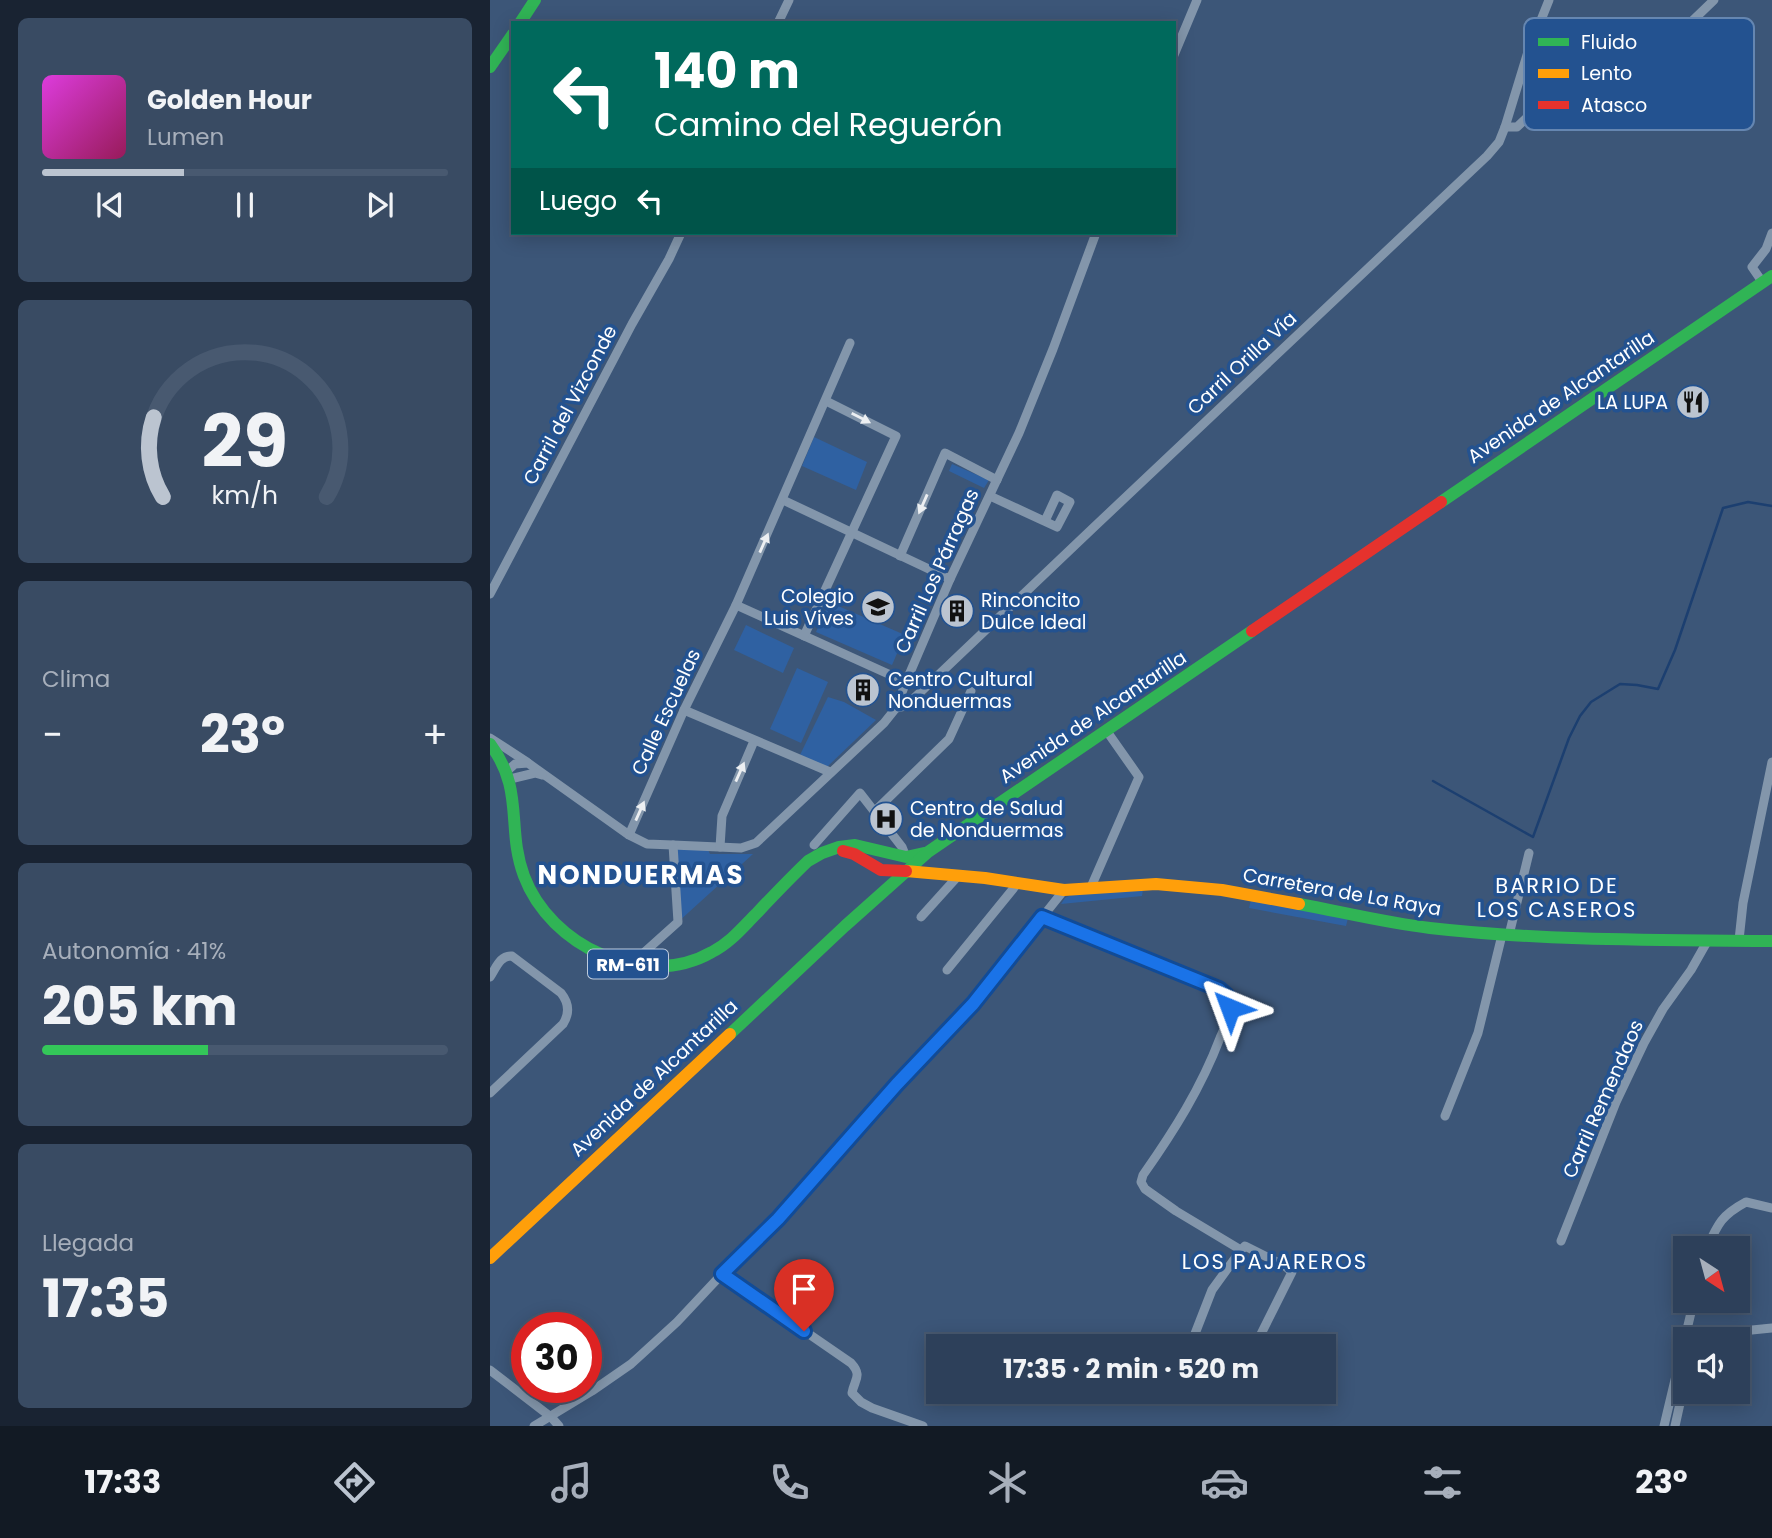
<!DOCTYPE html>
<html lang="es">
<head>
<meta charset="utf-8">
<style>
  body { margin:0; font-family:Poppins,sans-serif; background:#394b63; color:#f1f3f6; height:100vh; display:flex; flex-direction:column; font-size:26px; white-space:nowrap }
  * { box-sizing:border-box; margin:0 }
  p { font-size:23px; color:#a7afbb }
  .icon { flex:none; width:38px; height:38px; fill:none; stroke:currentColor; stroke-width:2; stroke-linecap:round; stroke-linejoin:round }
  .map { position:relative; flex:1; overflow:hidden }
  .side { display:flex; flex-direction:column; gap:18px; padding:18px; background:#192332; width:490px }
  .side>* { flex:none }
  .top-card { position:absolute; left:21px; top:21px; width:665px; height:214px; border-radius:0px; box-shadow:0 4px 18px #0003,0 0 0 2px #485970; background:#00695c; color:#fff; overflow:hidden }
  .needle { width:46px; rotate:144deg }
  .buttons { position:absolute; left:1183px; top:1236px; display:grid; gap:14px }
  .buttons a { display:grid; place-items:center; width:77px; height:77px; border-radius:0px; background:#2d405a; box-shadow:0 4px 18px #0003,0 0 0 2px #485970; font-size:35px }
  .speed { position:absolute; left:21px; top:1312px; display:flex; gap:14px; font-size:35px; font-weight:700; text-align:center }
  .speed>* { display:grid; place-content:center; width:91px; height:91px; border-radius:50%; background:#2d405a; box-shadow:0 4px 18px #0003,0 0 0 2px #485970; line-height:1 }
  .speed .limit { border:10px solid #d22; background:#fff; color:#111 }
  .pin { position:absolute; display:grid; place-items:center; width:60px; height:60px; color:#fff; margin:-72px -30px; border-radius:50% 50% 50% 0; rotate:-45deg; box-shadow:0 0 7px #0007 }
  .pin .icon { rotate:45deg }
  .me { position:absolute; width:77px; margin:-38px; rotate:316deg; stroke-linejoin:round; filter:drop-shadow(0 0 5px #0008) }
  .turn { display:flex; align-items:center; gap:24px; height:147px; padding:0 28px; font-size:32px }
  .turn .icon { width:91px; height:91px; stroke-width:2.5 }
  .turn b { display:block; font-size:49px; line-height:60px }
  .then { display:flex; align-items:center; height:66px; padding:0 28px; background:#0003; gap:14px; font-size:26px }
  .big { font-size:52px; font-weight:700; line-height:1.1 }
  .side .tile { flex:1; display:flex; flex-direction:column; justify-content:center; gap:10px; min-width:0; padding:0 24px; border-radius:10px; background:#394b63 }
  .side .dial { align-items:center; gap:0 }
  .dial svg { height:182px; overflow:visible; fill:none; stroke:#485970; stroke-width:7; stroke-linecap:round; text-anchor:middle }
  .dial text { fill:#f1f3f6; stroke:none }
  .song { display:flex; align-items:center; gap:21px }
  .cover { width:84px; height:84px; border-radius:10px; background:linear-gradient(135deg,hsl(300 70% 55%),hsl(330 70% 35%)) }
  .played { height:7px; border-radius:4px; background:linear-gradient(90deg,#bbc4d0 35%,#485970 35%) }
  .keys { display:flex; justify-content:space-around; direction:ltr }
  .heat { display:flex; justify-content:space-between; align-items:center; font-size:38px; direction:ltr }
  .charge { height:10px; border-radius:5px; background:linear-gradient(90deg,#34c759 41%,#485970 0) }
  .trip { position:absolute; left:436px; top:1334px; width:410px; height:70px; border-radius:0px; background:#2d405a; box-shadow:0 4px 18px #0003,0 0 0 2px #485970; font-weight:700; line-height:70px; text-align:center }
  .menu { display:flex; height:112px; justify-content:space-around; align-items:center; background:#121a24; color:#a7afbb }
  .menu .icon { width:49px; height:49px }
  .menu .on { color:#bbc4d0 }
  .menu b { font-size:32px; color:#f1f3f6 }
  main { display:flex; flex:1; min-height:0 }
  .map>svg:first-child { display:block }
</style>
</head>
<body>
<main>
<section class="side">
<div class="tile">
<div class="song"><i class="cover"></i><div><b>Golden Hour</b><p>Lumen</p></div></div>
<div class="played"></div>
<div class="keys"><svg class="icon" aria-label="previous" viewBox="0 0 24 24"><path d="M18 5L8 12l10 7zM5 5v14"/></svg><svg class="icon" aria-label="pause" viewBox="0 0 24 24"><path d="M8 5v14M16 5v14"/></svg><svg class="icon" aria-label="next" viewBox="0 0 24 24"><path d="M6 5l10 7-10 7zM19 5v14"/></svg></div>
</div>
<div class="tile dial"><svg viewBox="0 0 100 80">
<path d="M14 69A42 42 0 1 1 86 69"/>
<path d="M14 69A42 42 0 0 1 10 34" stroke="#bbc4d0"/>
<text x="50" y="56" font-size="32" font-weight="700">29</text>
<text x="50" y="72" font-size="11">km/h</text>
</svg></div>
<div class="tile"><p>Clima</p>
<div class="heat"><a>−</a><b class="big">23°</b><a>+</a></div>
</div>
<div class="tile"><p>Autonomía · 41%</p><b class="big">205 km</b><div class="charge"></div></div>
<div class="tile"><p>Llegada</p><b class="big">17:35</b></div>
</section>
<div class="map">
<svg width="1282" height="1426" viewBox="0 0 1282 1426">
  <rect width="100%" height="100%" fill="#3c5678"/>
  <g fill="#2f61a2">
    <path d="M324,437L377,462L366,490L312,466Z"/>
    <path d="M462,464L499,480L494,488L459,471Z"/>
    <path d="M339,602L415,635L402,665L326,632Z"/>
    <path d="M256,625L304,648L293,673L244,650Z"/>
    <path d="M307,668L338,682L311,743L280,729Z"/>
    <path d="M338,697L354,702L386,720L337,767L310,755Z"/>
    <path d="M183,845L216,846L220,854H263L188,922Z"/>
    <path d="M653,889L652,896L571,904L575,898L581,895Z"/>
    <path d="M761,900L858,918L856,926L759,908Z"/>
  </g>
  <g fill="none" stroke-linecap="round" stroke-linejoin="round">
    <path stroke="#1c3f70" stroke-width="2.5" d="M943,781L1043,837L1079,738L1090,716L1101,702L1130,684L1147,685L1168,689L1185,650L1233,508L1258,502L1282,506"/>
    <g stroke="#8396ab" stroke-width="9">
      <path d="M288,23L299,0"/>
      <path d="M1171,51L1224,0"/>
      <path d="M684,55L707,0"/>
      <path d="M1015,127H1027L1136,24"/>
      <path d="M1273,283L1262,267L1276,249L1282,233"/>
      <path d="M500,496L567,527L580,502L567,495L555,521"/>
      <path d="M293,500L460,579"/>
      <path d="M410,556L455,453L507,480"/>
      <path d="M0,594L142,324L179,259L191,233"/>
      <path d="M246,605L416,682"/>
      <path d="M314,636L406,436L336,401"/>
      <path d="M406,708L415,706L420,702L603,528L997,156L1009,142L1015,127L1037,55L1059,0"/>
      <path d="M194,710L340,772"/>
      <path d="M0,738L37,762"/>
      <path d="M16,772L25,764L38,763L139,835L157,844L183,845L251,848L266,843L394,723L406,708L416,682L460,579L529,433L563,349L606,233"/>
      <path d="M20,779L45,773L52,775"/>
      <path d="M385,811L459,739L481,691"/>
      <path d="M139,835L194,710L246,605L360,343"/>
      <path d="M324,845L370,793L412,847L416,857"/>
      <path d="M230,847L232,816L264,741"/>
      <path d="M601,887L649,777L616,730"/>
      <path d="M431,917L468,876"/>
      <path d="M552,917L729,989C735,994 739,998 740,1007C740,1017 734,1029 730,1038C711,1088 684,1131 653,1175L651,1182L655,1189L686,1211L751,1250L755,1246L795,1266L802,1272L765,1346"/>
      <path d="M1019,935L1039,853"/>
      <path d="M1249,940L1253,903L1282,762"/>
      <path d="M149,957L188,922L183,845"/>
      <path d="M457,970L527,884"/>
      <path d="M0,977C6,968 10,955 22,956L71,993C79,1003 80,1013 73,1024L0,1093"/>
      <path d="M955,1116L988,1033L1012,935"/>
      <path d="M1071,1241L1126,1102L1154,1043L1173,1009L1201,970L1218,940"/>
      <path d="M1217,1248C1228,1223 1232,1215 1256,1202L1282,1208"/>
      <path d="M232,1274L361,1363C373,1376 364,1380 362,1393L371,1402L382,1408L433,1426"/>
      <path d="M1235,1339L1252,1331L1282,1328"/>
      <path d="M701,1344L722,1290L751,1250"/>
      <path d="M0,1370L61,1417L69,1426"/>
      <path d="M44,1426L102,1391L141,1364L187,1322L232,1274L288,1219L407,1084L483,1004L574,890"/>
      <path d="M1174,1426L1204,1300"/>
      <path d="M1185,1426L1195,1381"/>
    </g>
    <g stroke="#30b455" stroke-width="12">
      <path d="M30,23L45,0"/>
      <path d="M0,67L23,34"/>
      <path d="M951,502L1282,276"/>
      <path d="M0,744C35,790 16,828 34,876C60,946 154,991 222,952C240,943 252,928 266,914C283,896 300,878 318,861L332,853L349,847L365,845L416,857L434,853"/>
      <path d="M809,904C852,912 896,923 940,928C1054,941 1168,940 1282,941"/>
      <path d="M240,1034L355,926L438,852L762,631"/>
    </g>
    <g stroke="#ff9f0a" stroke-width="12">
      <path d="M416,871L495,878L574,890L666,884L732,890L809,904"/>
      <path d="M0,1258L240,1034"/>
    </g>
    <g stroke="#e5322d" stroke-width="12">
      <path d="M762,631L951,502"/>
      <path d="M353,851L364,854L391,870L416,871"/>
    </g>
  </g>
  <defs><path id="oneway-solid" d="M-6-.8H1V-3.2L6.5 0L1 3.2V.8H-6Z" transform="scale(1.75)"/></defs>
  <g fill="#eceff2">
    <use href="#oneway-solid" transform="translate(371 418) rotate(27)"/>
    <use href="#oneway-solid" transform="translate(433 504) rotate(114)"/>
    <use href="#oneway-solid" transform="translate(274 543) rotate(-66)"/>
    <use href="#oneway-solid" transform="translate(250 772) rotate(-66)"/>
    <use href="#oneway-solid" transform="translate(150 811) rotate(-66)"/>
  </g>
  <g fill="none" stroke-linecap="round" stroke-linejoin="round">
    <g stroke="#114b97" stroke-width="18">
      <path id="route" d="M314,1331L232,1274L288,1219L407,1084L483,1004L552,917L729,989L737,996L740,1008"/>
    </g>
    <use href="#route" stroke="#1a73e8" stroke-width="12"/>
  </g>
  <defs>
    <g id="restaurant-disc" transform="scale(1.75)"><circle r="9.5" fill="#bbc4d0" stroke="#235290"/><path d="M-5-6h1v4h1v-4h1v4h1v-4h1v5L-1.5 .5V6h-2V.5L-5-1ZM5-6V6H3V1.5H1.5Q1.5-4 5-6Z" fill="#111"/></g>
    <g id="school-disc" transform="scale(1.75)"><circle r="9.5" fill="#bbc4d0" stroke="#235290"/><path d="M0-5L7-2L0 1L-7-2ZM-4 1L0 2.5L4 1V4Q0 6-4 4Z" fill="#111"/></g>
    <g id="building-disc" transform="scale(1.75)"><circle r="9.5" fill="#bbc4d0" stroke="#235290"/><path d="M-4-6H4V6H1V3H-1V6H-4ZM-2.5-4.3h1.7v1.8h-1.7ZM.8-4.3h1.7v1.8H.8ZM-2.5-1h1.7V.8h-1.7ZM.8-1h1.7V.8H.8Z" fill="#111"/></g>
    <g id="hospital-disc" transform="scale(1.75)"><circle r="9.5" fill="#bbc4d0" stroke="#235290"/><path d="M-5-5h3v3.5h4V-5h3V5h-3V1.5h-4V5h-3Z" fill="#111"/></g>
  </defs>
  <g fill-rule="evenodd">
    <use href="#restaurant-disc" x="1203" y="402"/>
    <use href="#school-disc" x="388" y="607"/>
    <use href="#building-disc" x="467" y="611"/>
    <use href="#building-disc" x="373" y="690"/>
    <use href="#hospital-disc" x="396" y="819"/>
  </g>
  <g text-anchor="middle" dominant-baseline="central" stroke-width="7" stroke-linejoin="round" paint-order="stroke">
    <rect fill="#235290" stroke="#bdcbde" stroke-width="2" x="98" y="949.5" width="80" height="29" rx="5"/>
    <g font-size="18" font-weight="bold" fill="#fff">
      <text x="138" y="964">RM-611</text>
    </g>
    <g font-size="19" fill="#fff" stroke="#235290">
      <text transform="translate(752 363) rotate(-43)">Carril Orilla Vía</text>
      <text transform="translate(1071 397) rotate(-34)">Avenida de Alcantarilla</text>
      <text transform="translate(80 405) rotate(-62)">Carril del Vizconde</text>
      <text transform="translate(447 571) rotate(-66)">Carril Los Párragas</text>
      <text transform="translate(176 712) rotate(-65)">Calle Escuelas</text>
      <text transform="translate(603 717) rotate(-34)">Avenida de Alcantarilla</text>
      <text transform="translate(852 892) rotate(10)">Carretera de La Raya</text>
      <text transform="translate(164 1078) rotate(-43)">Avenida de Alcantarilla</text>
      <text transform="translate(1113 1099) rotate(-66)">Carril Remendaos</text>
    </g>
    <g font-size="19" fill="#fff" stroke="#235290" text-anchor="start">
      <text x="1178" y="402" text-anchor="end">LA LUPA</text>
      <text x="364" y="596" text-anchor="end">Colegio<tspan x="364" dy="22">Luis Vives</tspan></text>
      <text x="491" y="600">Rinconcito<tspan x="491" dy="22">Dulce Ideal</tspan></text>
      <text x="398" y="679">Centro Cultural<tspan x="398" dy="22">Nonduermas</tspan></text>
      <text x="420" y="808">Centro de Salud<tspan x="420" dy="22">de Nonduermas</tspan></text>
    </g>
    <g font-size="21" letter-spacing="2" fill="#fff" stroke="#235290">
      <text x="1067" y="885">BARRIO DE<tspan x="1067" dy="24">LOS CASEROS</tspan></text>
      <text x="785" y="1261">LOS PAJAREROS</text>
    </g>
    <g font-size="26" font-weight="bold" letter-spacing="2" fill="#fff" stroke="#235290">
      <text x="151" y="875">NONDUERMAS</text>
    </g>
  </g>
  <rect x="1034" y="18" width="230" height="112" rx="10" fill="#235290" stroke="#6586b1" stroke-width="2"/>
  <rect x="1048" y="38" width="31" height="8" fill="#30b455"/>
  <rect x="1048" y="69" width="31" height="9" fill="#ff9f0a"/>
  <rect x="1048" y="101" width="31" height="8" fill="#e5322d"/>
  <g font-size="19" fill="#fff">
    <text x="1091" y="49">Fluido</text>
    <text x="1091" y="80">Lento</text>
    <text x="1091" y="112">Atasco</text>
  </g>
</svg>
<div class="buttons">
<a><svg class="needle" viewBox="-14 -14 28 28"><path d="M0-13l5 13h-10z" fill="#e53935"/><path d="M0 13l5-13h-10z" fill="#a7afbb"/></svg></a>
<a><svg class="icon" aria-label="sound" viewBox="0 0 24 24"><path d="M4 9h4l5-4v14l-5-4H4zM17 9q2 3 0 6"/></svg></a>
</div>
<div class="speed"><div class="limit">30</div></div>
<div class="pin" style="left:314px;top:1331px;background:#d93025"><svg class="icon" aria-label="arrive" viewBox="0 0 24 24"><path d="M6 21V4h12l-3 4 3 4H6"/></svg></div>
<svg class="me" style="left:740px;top:1008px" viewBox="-20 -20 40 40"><path d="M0-17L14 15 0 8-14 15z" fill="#1a73e8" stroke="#fff" stroke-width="4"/></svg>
<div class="trip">17:35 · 2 min · 520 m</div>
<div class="top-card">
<div class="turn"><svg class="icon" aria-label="left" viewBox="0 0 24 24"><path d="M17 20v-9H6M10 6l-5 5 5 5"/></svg><div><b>140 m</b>Camino del Reguerón</div></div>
<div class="then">Luego<svg class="icon" aria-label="left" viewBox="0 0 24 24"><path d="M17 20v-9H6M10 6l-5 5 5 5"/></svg></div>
</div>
</div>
</main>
<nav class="menu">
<b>17:33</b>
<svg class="icon on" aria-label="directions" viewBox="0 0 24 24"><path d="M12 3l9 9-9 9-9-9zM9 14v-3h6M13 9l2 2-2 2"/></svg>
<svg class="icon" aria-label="music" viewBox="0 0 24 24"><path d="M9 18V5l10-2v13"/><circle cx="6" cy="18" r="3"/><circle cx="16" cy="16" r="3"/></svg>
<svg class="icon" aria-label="phone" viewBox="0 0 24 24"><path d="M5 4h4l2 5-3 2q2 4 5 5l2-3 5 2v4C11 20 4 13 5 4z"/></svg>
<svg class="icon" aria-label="climate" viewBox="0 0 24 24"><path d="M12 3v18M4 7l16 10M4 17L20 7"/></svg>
<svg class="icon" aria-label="car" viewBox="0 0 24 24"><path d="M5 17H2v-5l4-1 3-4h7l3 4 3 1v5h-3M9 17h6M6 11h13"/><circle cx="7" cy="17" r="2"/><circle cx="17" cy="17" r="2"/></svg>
<svg class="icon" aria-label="filters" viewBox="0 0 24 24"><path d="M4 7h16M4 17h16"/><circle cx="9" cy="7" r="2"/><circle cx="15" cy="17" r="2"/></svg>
<b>23°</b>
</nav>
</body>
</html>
